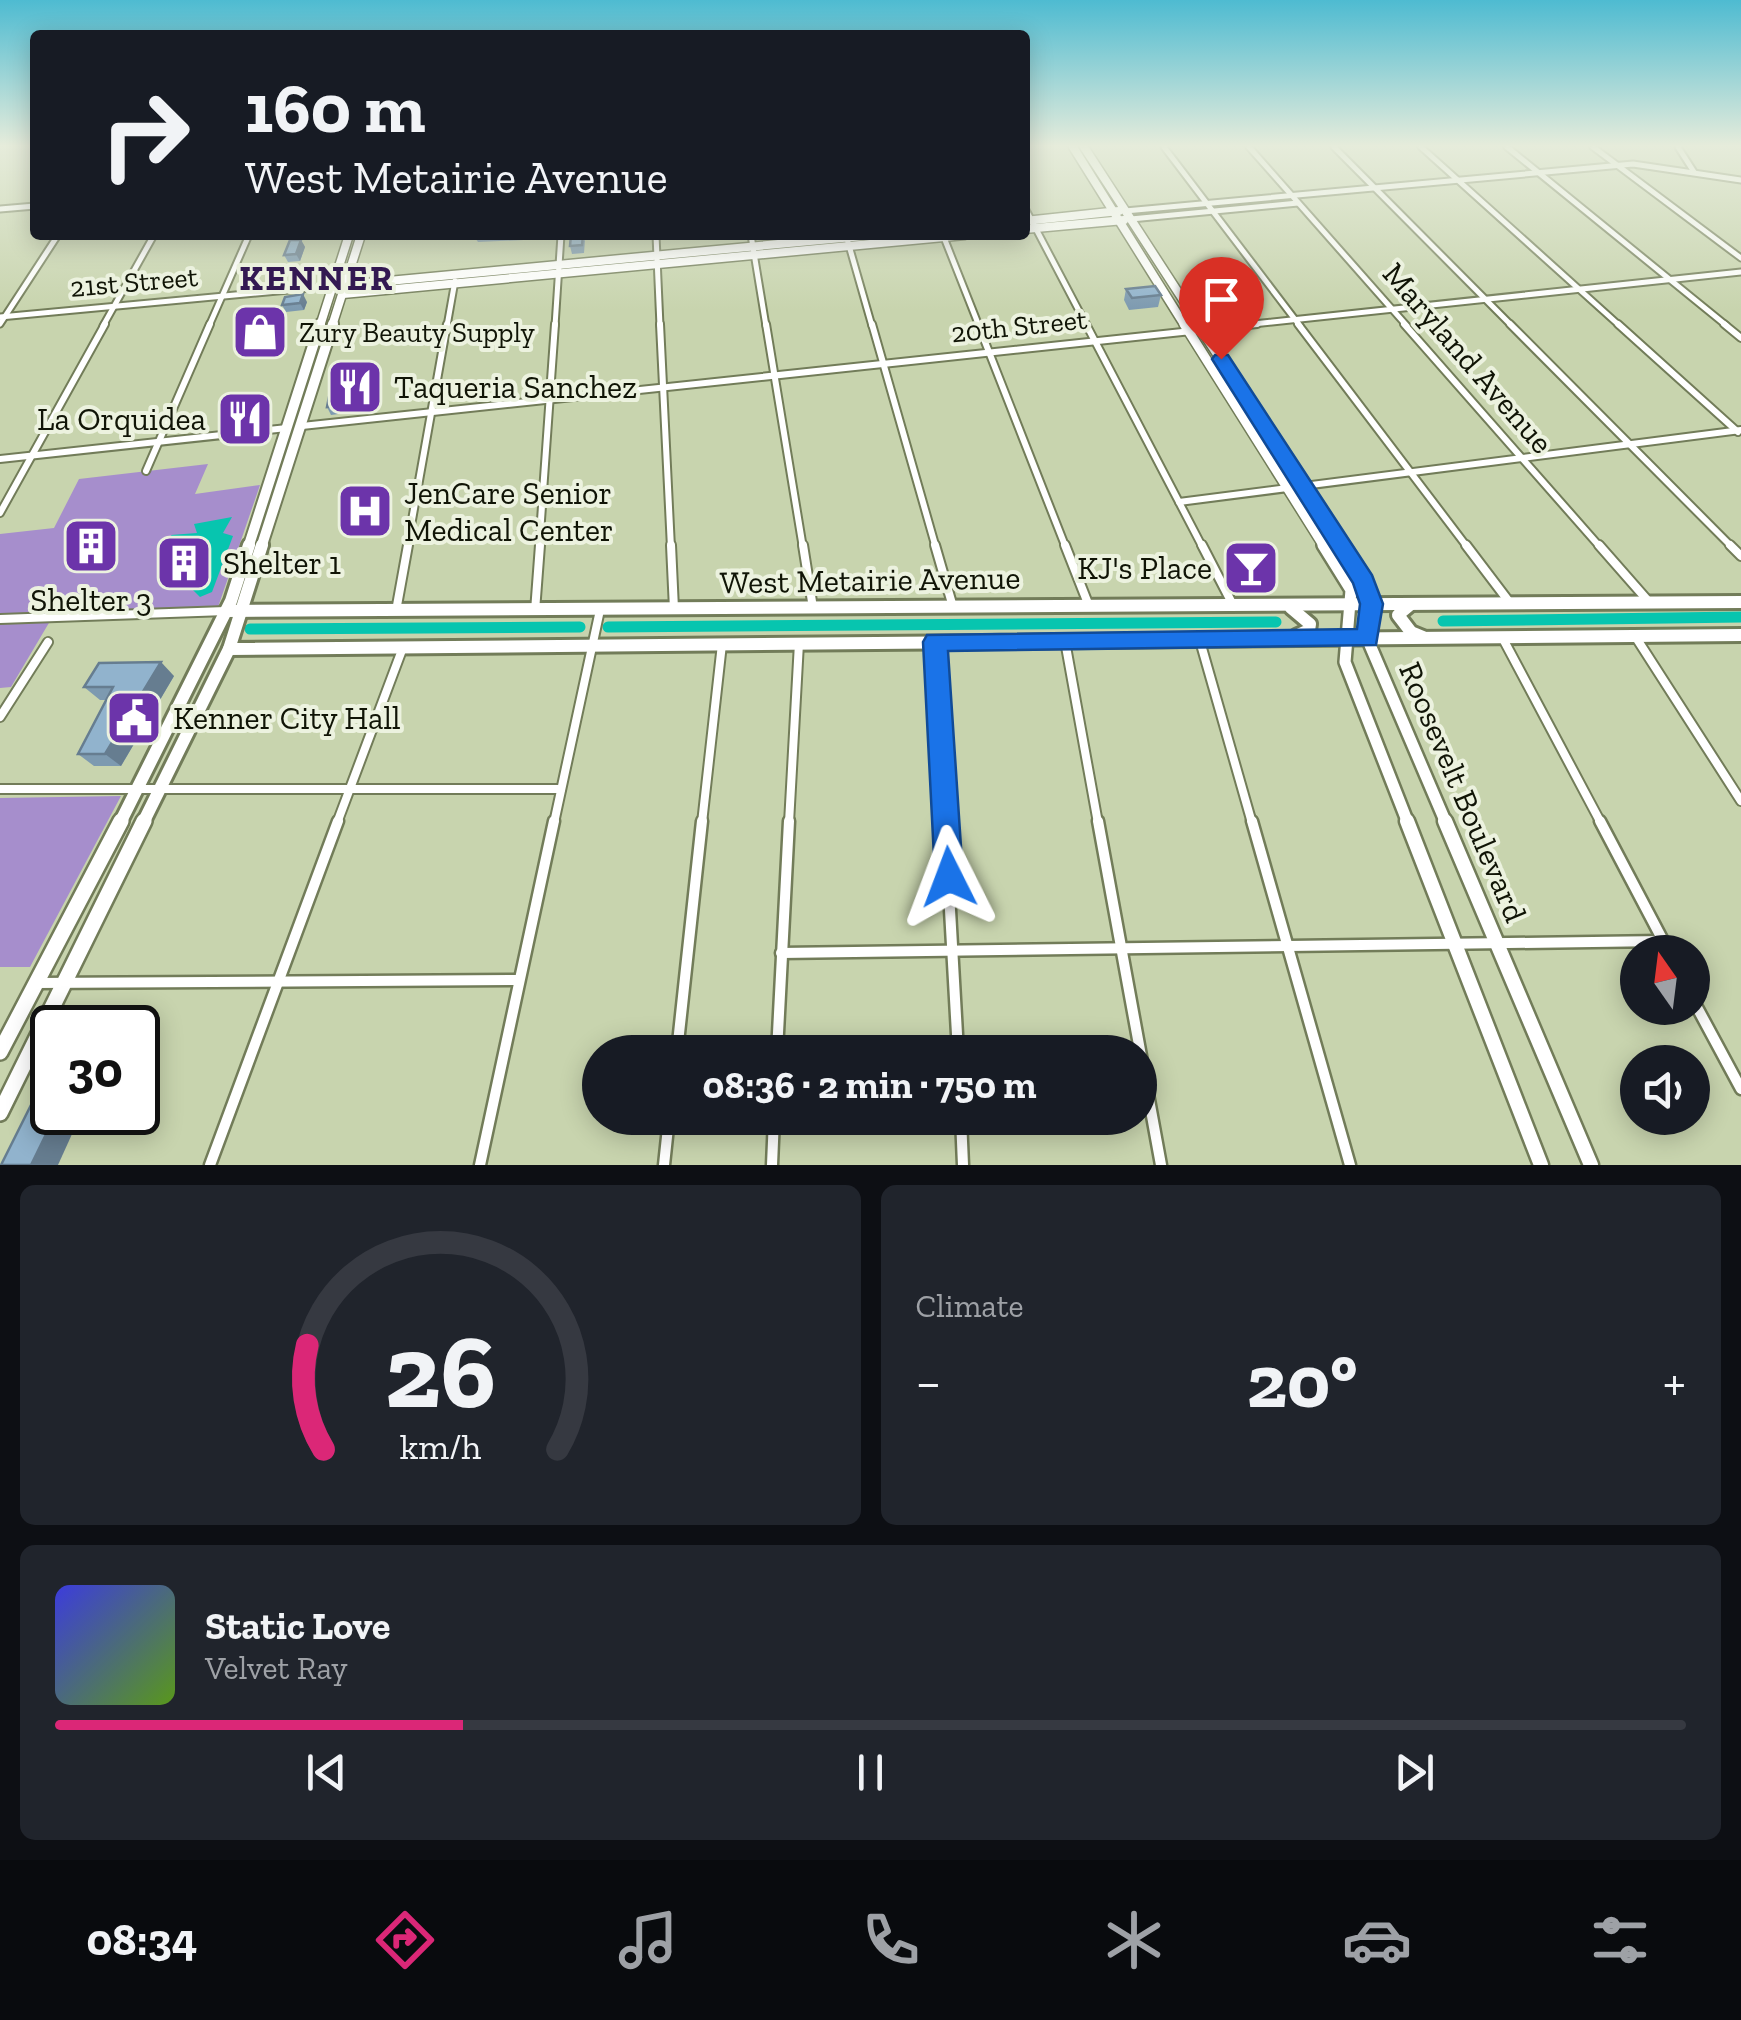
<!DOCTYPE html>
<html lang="en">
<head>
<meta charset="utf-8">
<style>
  body { margin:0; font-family:"Zilla Slab",serif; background:#20242c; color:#f1f3f6; height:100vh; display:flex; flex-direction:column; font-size:38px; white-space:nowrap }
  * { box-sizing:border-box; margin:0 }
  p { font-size:32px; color:#9ea1a6 }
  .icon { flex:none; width:55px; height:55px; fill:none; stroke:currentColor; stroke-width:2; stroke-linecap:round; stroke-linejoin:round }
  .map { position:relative; height:1165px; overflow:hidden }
  .details { display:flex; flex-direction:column; gap:20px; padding:20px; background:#0d0f14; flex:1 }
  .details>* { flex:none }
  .top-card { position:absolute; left:30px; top:30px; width:1000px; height:210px; border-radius:10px; box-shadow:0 5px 25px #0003; background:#171b24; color:#f1f3f6; overflow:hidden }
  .needle { width:65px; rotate:346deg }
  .buttons { position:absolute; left:1620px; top:935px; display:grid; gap:20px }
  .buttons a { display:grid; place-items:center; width:90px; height:90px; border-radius:50%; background:#171b24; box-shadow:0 5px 25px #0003; font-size:50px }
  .speed { position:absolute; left:30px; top:1005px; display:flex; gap:20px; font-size:50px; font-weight:700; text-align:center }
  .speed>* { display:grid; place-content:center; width:130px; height:130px; border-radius:50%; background:#171b24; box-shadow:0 5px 25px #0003; line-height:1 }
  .speed .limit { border:5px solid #111; border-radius:15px; background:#fff; color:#111 }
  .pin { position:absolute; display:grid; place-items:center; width:85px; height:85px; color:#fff; margin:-102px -42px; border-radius:50% 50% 50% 0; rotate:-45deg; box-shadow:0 0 10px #0007 }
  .pin .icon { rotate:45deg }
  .me { position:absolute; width:110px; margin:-55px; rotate:357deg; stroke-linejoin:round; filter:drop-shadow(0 0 8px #0008) }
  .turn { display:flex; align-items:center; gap:35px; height:210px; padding:0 50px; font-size:45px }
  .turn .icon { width:130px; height:130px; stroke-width:2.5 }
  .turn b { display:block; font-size:70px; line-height:85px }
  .big { font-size:75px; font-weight:800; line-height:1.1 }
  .details .widget { flex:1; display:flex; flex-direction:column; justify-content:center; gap:15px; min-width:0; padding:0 35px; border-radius:15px; background:#20242c }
  .details .dial { align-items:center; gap:0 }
  .dial svg { height:260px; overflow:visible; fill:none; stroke:#363941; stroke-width:7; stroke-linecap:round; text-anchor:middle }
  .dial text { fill:#f1f3f6; stroke:none }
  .song { display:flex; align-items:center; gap:30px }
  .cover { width:120px; height:120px; border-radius:15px; background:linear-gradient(135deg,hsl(240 70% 55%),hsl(90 70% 35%)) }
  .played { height:10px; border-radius:5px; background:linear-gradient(90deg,#db2777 25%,#363941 25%) }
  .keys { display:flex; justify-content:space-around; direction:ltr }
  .heat { display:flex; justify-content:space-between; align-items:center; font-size:55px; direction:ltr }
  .details .tiles { flex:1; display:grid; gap:20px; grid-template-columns:1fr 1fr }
  .widget:last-child { grid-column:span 2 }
  .trip { position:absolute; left:582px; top:1035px; width:575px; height:100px; border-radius:50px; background:#171b24; box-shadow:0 5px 25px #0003; font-weight:800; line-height:100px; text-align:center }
  .dock { display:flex; height:160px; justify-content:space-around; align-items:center; background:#090b0e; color:#9ea1a6 }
  .dock .icon { width:70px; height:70px }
  .dock .on { color:#db2777 }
  .dock b { font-size:45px; color:#f1f3f6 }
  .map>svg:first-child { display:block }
</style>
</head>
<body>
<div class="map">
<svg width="1741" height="1165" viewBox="0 0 1741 1165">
  <rect width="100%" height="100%" fill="#c8d4ae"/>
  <g fill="#a68ecc">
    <path d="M208,464L195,494L260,485L217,610L56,611L11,687L0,688V534L54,528L79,479Z"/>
    <path d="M121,796L30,967H0V798Z"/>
  </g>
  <path fill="#07c5af" d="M232,517L223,533L233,536L212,592L200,597L191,588L208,573L209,540L174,542L171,535L197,533L194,524Z"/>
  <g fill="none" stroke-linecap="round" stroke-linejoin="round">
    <g stroke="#07c5af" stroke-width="11">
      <path d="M1443,621L1741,617"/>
      <path d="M608,627L1276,622"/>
      <path d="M250,629L580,627"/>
    </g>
    <g stroke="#727c59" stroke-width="9">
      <g id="minor-far3">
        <path d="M1164,147L1300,326"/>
        <path d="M1249,147L1407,326"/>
        <path d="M1334,147L1512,326"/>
        <path d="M1421,147L1620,326"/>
        <path d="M1507,147L1727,326"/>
        <path d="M1593,147L1741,258"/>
        <path d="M1678,147L1694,172"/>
        <path d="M1025,208L1087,326"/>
        <path d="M0,209L35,206"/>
        <path d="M1125,211L1633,164L1741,180"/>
        <path d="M1131,219L1298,203"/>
        <path d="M656,235L660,326"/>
        <path d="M751,235L766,326"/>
        <path d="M846,235L872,326"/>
        <path d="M943,235L979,326"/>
        <path d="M0,317L332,286"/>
        <path d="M0,324L58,235"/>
        <path d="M103,326L154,235"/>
        <path d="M209,326L249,235"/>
        <path d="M447,326L455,281"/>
        <path d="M555,326L561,235"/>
        <path d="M1234,326L1741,272"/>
      </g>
    </g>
    <g stroke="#727c59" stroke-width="10">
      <g id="minor-far2">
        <path d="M660,324L671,548"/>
        <path d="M766,324L803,548"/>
        <path d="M872,324L936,548"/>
        <path d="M978,324L1066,548"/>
        <path d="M1086,324L1203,548"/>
        <path d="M1298,324L1468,548"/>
        <path d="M1404,324L1601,548"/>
        <path d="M1510,324L1733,548"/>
        <path d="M1618,324L1738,432"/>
        <path d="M1724,324L1741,338"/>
        <path d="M302,426L1257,324"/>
        <path d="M0,459L287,428"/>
        <path d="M146,471L210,324"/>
        <path d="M1179,502L1741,430"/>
        <path d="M0,513L105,324"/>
        <path d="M407,548L447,324"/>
        <path d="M539,548L555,324"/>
      </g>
    </g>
    <g stroke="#727c59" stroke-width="12">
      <g id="minor-far1">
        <path d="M671,545L674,609"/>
        <path d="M803,545L813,608"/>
        <path d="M935,545L953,607"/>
        <path d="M1065,545L1089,606"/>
        <path d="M1202,545L1233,605"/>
        <path d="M1466,545L1510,603"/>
        <path d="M1599,545L1649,602"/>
        <path d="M1730,545L1741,556"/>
        <path d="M396,611L408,545"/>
        <path d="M535,611L540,545"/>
        <path d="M0,619L226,611"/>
        <path d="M1635,636L1741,801"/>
        <path d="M1502,637L1601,823"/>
        <path d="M1065,641L1098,823"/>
        <path d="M1200,641L1252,823"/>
        <path d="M935,643L945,823"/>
        <path d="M0,717L48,642"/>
        <path d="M0,789H561"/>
        <path d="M337,823L402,650"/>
        <path d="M554,823L600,610"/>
        <path d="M702,823L722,644"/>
        <path d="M789,823L799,643"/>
      </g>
    </g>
    <g stroke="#727c59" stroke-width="15">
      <g id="minor">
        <path d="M945,821L958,1052"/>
        <path d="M1098,821L1161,1165"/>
        <path d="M1252,821L1350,1165"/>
        <path d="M1600,821L1669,952"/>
        <path d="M781,953L1662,941"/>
        <path d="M35,983L519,980"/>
        <path d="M1692,998L1741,1089"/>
        <path d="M677,1052L702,821"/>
        <path d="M777,1052L789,821"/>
        <path d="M961,1118L963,1165"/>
        <path d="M210,1165L338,821"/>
        <path d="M480,1165L554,821"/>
        <path d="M664,1165L669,1118"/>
        <path d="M772,1165L774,1118"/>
      </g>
    </g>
    <g stroke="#727c59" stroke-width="11">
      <g id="tertiary-far3">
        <path d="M1073,147L1185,326"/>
        <path d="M1084,147L1200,326"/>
        <path d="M1025,221L1119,211"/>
        <path d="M1025,229L1124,220"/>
        <path d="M346,285L874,235"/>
        <path d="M343,294L965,235"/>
      </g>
    </g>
    <g stroke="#727c59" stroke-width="12">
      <g id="tertiary-far2">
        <path d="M1184,324L1325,548"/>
        <path d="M1198,324L1343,548"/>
      </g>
    </g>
    <g stroke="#727c59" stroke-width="16">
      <g id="tertiary-far1">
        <path d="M1323,545L1351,590L1345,662L1408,823"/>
        <path d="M1341,545L1364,581L1371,603L1370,645L1446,823"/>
      </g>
    </g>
    <g stroke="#727c59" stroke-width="19">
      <g id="tertiary">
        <path d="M1407,821L1541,1165"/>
        <path d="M1445,821L1591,1165"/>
      </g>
    </g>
    <g stroke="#727c59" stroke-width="11">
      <g id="secondary-far3">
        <path d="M320,326L349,235"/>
        <path d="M332,326L361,235"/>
      </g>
    </g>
    <g stroke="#727c59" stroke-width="14">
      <g id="secondary-far2">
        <path d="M248,548L320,324"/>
        <path d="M261,548L333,324"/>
      </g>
    </g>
    <g stroke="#727c59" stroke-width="18">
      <g id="secondary-far1">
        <path d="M1410,605L1398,615L1411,632L1423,637"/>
        <path d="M1291,608L1310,624L1309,630L1296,636"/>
        <path d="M226,611L1741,602"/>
        <path d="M229,649L1741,635"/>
        <path d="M120,823L231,601L249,545"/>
        <path d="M143,823L229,649L262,545"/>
      </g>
    </g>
    <g stroke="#727c59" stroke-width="20">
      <g id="secondary">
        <path d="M0,1052L121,821"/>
        <path d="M0,1113L144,821"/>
      </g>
    </g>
    <use href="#minor-far3" stroke="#fff" stroke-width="5"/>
    <use href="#minor-far2" stroke="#fff" stroke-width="6"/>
    <use href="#minor-far1" stroke="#fff" stroke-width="8"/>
    <use href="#minor" stroke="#fff" stroke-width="10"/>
    <use href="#tertiary-far3" stroke="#fff" stroke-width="8"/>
    <use href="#tertiary-far2" stroke="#fff" stroke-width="9"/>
    <use href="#tertiary-far1" stroke="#fff" stroke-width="11"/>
    <use href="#tertiary" stroke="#fff" stroke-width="14"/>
    <use href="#secondary-far3" stroke="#fff" stroke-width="8"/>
    <use href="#secondary-far2" stroke="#fff" stroke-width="10"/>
    <use href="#secondary-far1" stroke="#fff" stroke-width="12"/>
    <use href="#secondary" stroke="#fff" stroke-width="15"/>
  </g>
  <g fill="#7d9ab0">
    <path d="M473,235H545V239L478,242Z"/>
    <path d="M301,240L305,247L300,261L288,262L284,255Z"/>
    <path d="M585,240L584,253L572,254L570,246Z"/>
    <path d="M1126,289L1161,295L1158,307L1129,310L1124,300Z"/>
    <path d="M307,302L304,310L286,312L282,305Z"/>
    <path d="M364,380L360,395L363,402L361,411L331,415L327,407Z"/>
    <path d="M174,676L121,766H94L78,754L106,700H100L84,687Z"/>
  </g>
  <g fill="#667d90">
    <path d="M301,240L305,247L300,261L296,254Z"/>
    <path d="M303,294L307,302L304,310L300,303Z"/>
    <path d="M360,372L364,380L360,395L363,402L361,411L354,395Z"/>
    <path d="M191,551L198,559L191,568L177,573L170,565Z"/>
    <path d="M161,662L174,676L121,766L105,754Z"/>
    <path d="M57,1112H82L58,1165H31Z"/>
  </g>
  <g fill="#91b3cd" stroke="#667d90" stroke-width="2.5">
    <path d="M571,235H583L582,245L570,246Z"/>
    <path d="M290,240H301L296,254L284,255Z"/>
    <path d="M1155,286L1161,295L1132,298L1126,289Z"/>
    <path d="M303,294L300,303L282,305L285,297Z"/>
    <path d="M360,372L354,395L359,394L357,404L327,407L329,397L340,396L347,374Z"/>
    <path d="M183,546L191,551L185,561L170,565L163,560L169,551Z"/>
    <path d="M161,662L105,754H78L113,687H84L99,663Z"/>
    <path d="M49,1069L52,1070V1112H57L31,1165H1Z"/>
  </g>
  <linearGradient id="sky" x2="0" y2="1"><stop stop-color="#4ebbd1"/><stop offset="0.47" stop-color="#e6ecdb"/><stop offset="1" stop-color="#e6ecdb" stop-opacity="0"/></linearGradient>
  <rect width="1741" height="310" fill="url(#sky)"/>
  <path fill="#1a73e8" stroke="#114b97" stroke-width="2.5" d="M1215,355H1228L1372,575L1383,604L1376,645L948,651L963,877L959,887L949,891L939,887L935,877L923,642L927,635L1357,629L1360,604L1353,583L1212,359Z"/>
  <defs>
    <g id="shop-square" transform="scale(2.875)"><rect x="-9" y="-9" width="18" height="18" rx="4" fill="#6c34aa" stroke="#ecf2df"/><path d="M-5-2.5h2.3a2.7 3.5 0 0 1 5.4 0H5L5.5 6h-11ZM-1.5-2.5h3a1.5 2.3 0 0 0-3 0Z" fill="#fff"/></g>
    <g id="restaurant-square" transform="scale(2.875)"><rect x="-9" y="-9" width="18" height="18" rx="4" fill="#6c34aa" stroke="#ecf2df"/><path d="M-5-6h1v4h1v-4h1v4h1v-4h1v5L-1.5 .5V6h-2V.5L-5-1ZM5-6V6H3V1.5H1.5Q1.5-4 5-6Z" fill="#fff"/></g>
    <g id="hospital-square" transform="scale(2.875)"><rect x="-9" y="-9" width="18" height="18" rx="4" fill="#6c34aa" stroke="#ecf2df"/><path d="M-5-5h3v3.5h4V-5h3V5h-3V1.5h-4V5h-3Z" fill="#fff"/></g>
    <g id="building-square" transform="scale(2.875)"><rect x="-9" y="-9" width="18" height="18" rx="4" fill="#6c34aa" stroke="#ecf2df"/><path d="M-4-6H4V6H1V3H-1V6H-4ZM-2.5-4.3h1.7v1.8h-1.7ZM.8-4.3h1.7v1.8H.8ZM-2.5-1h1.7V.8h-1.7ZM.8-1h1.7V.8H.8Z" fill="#fff"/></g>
    <g id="bar-square" transform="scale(2.875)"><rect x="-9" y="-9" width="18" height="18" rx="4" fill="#6c34aa" stroke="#ecf2df"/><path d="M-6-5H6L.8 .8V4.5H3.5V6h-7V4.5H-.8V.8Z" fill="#fff"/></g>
    <g id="civic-square" transform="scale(2.875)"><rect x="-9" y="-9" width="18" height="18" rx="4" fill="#6c34aa" stroke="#ecf2df"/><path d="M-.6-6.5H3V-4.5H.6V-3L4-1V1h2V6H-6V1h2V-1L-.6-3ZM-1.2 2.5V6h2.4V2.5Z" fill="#fff"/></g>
  </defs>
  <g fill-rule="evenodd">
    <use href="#shop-square" x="260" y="332"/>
    <use href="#restaurant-square" x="355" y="387"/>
    <use href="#restaurant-square" x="245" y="419"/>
    <use href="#hospital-square" x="365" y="511"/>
    <use href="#building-square" x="91" y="546"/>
    <use href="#building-square" x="184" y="563"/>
    <use href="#bar-square" x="1251" y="568"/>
    <use href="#civic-square" x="134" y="718"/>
  </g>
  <g text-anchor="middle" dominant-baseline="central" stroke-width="8" stroke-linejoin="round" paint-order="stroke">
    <g font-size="28" fill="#101406" stroke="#ecf2df">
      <text transform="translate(134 282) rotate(-5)">21st Street</text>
      <text transform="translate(1019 326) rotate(-6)">20th Street</text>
    </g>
    <g font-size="28" fill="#101406" stroke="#ecf2df" text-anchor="start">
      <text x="299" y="332">Zury Beauty Supply</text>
    </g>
    <g font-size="32" fill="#101406" stroke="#ecf2df">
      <text transform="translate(1468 358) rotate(49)">Maryland Avenue</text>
      <text transform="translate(870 580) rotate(-1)">West Metairie Avenue</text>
      <text transform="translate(1463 792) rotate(67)">Roosevelt Boulevard</text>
    </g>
    <g font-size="32" fill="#101406" stroke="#ecf2df" text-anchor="start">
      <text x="394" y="387">Taqueria Sanchez</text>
      <text x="206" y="419" text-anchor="end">La Orquidea</text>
      <text x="404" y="493">JenCare Senior<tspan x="404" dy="37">Medical Center</tspan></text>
      <text x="223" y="563">Shelter 1</text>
      <text x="1212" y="568" text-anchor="end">KJ's Place</text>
      <text x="91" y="600" text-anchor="middle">Shelter 3</text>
      <text x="173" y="718">Kenner City Hall</text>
    </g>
    <g font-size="35" font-weight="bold" letter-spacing="2.5" fill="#331952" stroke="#ecf2df">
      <text x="317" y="278">KENNER</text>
    </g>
  </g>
</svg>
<div class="buttons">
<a><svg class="needle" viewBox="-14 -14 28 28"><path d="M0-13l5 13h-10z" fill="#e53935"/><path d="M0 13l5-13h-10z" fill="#9ea1a6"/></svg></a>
<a><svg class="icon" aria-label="sound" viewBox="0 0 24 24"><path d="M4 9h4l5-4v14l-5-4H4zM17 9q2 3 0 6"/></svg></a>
</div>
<div class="speed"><div class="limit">30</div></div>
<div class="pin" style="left:1221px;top:359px;background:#d93025"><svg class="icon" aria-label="arrive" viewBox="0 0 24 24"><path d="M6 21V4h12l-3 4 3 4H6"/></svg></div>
<svg class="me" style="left:949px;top:877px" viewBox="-20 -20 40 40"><path d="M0-17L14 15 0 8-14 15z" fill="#1a73e8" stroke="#fff" stroke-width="4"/></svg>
<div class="trip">08:36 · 2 min · 750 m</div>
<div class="top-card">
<div class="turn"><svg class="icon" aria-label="right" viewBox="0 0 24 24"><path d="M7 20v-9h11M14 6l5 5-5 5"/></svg><div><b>160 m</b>West Metairie Avenue</div></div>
</div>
</div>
<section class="details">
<div class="tiles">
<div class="widget dial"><svg viewBox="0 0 100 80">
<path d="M14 69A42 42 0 1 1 86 69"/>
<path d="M14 69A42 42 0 0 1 9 37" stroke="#db2777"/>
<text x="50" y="56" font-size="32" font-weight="700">26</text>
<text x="50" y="72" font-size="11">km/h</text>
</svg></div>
<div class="widget"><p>Climate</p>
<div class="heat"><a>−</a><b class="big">20°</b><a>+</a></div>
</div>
<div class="widget">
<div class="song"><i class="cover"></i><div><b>Static Love</b><p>Velvet Ray</p></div></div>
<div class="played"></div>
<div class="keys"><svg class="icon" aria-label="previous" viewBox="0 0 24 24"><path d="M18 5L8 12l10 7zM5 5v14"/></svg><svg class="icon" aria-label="pause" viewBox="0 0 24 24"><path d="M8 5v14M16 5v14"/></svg><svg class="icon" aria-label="next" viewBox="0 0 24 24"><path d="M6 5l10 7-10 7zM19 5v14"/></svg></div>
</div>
</div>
</section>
<nav class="dock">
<b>08:34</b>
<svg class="icon on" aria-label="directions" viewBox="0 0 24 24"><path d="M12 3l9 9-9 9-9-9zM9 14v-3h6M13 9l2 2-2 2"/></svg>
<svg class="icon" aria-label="music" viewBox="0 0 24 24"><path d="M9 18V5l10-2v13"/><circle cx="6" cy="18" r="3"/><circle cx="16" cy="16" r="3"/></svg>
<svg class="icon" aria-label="phone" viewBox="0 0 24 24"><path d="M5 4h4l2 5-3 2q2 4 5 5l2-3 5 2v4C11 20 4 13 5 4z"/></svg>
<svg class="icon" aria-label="climate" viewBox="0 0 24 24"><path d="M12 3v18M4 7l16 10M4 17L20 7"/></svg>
<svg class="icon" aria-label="car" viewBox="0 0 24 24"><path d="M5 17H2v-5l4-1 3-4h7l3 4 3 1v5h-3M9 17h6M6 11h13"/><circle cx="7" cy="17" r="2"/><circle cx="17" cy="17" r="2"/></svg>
<svg class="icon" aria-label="filters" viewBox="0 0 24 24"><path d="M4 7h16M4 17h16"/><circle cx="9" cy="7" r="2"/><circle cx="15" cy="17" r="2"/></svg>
</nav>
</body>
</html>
